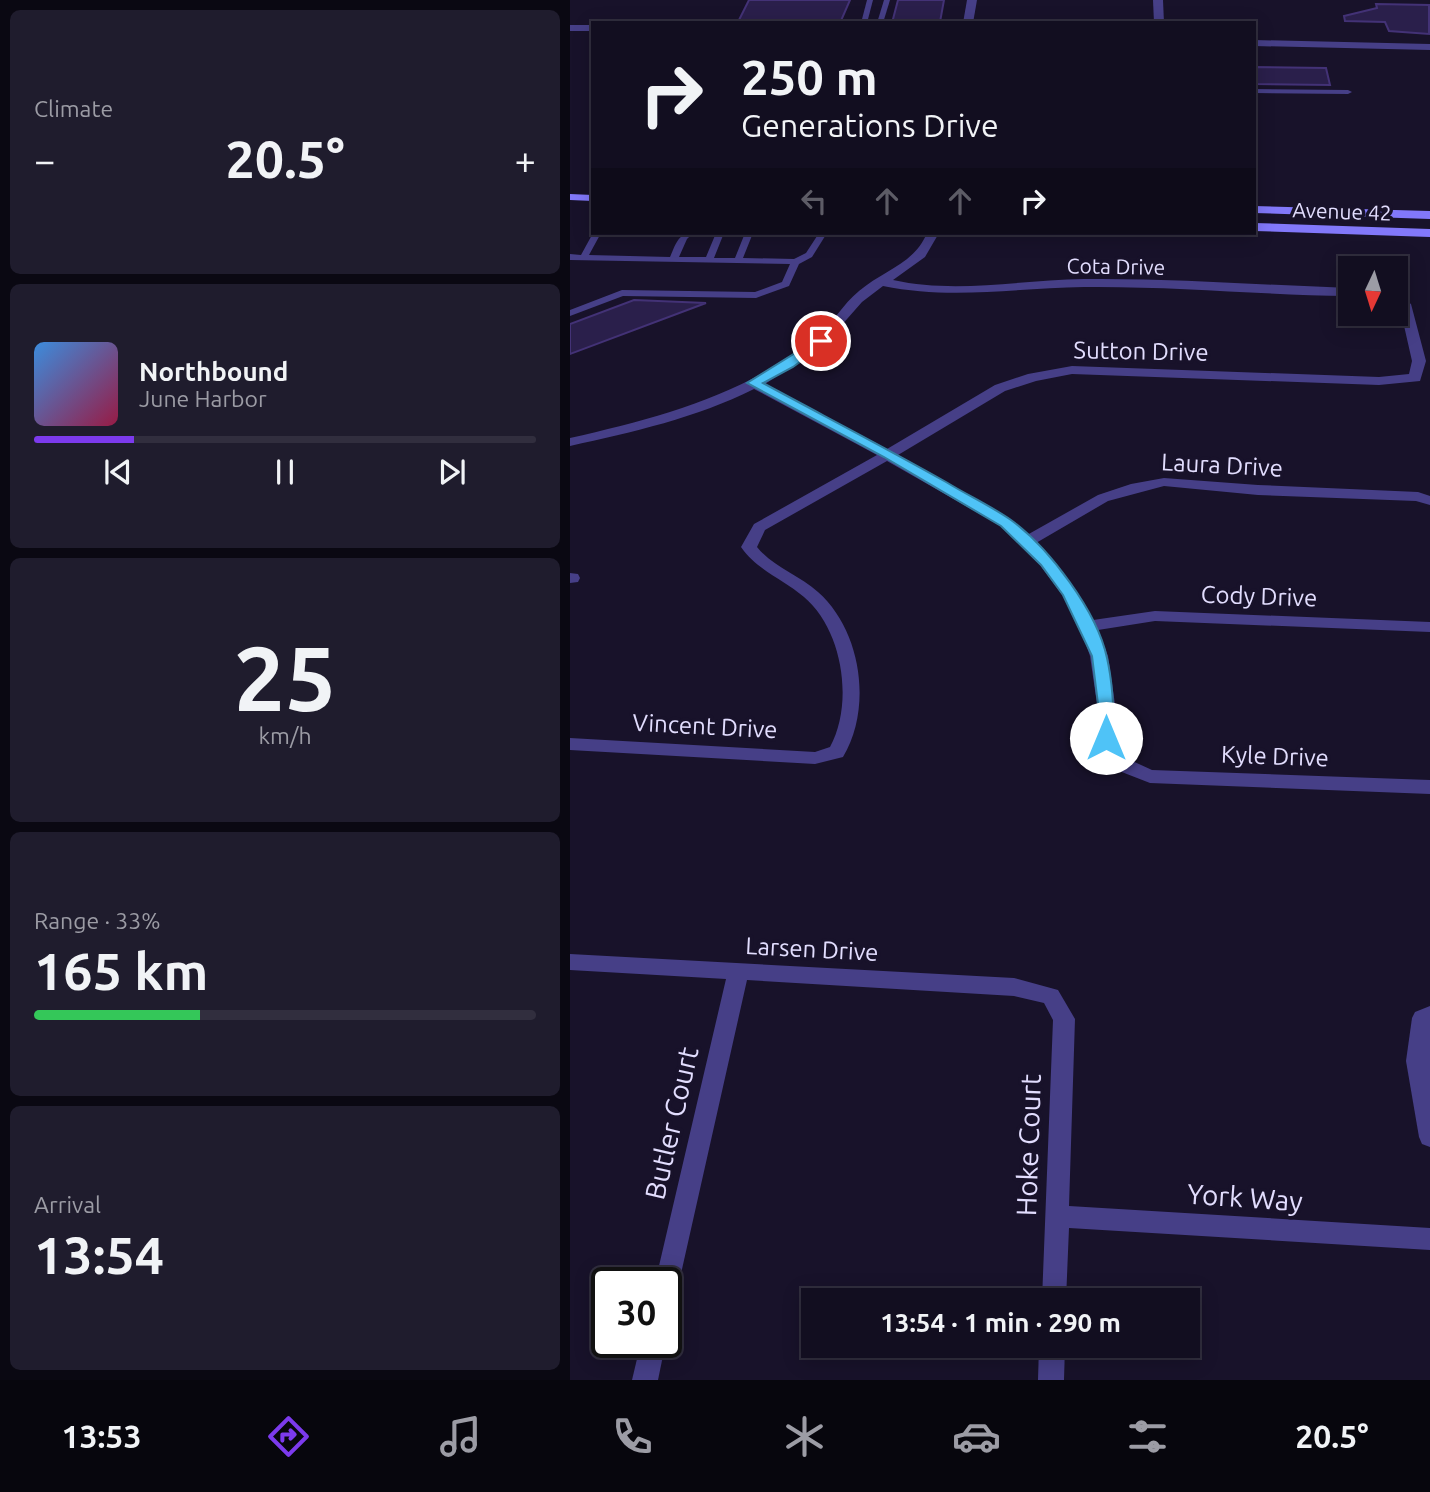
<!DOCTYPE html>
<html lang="en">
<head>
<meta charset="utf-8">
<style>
  body { margin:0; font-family:Ubuntu,sans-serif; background:#1f1c2d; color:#f1f3f6; height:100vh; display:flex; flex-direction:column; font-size:26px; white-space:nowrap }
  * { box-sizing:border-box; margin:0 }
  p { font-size:23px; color:#9c9ca5 }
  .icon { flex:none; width:38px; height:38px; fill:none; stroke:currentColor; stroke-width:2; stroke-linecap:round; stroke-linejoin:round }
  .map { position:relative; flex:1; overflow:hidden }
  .sheet { display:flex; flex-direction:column; gap:10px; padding:10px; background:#0a0812; width:570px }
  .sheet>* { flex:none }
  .top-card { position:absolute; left:21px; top:21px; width:665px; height:214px; border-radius:0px; box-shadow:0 4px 18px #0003,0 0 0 2px #312e3e; background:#120e20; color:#f1f3f6; overflow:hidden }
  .needle { width:46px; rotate:184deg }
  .buttons { position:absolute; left:768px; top:256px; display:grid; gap:14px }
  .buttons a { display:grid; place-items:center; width:70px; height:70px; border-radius:0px; background:#120e20; box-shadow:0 4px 18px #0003,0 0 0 2px #312e3e; font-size:35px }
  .speed { position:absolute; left:21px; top:1267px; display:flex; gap:14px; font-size:35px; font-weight:700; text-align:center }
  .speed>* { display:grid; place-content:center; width:91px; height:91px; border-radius:50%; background:#120e20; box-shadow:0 4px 18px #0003,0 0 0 2px #312e3e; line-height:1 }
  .speed .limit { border:4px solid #111; border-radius:10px; background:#fff; color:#111 }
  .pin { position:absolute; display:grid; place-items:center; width:60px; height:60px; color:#fff; margin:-30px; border:4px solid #fff; border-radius:50%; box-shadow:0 2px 7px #0007 }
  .me { position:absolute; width:77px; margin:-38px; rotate:0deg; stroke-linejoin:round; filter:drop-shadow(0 0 5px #0008) }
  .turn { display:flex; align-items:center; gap:24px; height:147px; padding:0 35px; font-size:32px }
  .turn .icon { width:91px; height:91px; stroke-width:2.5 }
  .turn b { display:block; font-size:49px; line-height:60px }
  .lanes { display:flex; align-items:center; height:66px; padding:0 35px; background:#0003; justify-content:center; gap:35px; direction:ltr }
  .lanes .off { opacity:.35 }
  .big { font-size:52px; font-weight:700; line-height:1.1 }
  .sheet .card { flex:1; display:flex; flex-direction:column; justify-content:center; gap:10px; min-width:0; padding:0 24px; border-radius:10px; background:#1f1c2d }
  .sheet .dial { align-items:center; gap:0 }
  .dial b { font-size:91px; line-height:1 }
  .song { display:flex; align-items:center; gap:21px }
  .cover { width:84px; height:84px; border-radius:10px; background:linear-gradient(135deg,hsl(210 70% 55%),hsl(340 70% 35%)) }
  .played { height:7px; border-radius:4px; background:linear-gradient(90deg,#7c3aed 20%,#312e3e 20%) }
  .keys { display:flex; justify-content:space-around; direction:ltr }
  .heat { display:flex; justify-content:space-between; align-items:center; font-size:38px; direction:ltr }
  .charge { height:10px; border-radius:5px; background:linear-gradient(90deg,#34c759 33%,#312e3e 0) }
  .trip { position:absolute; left:231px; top:1288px; width:399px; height:70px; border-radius:0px; background:#120e20; box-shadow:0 4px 18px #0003,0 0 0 2px #312e3e; font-weight:700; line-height:70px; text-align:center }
  .dock { display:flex; height:112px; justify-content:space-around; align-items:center; background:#07060d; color:#9c9ca5 }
  .dock .icon { width:49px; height:49px }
  .dock .active { color:#7c3aed }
  .dock b { font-size:32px; color:#f1f3f6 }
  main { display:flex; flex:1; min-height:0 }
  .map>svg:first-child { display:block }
</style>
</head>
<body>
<main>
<section class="sheet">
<div class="card"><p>Climate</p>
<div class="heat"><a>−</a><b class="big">20.5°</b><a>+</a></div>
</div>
<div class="card">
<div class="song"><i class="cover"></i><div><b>Northbound</b><p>June Harbor</p></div></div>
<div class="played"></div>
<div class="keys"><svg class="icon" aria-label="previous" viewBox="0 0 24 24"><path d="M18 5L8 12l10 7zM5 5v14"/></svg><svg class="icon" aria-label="pause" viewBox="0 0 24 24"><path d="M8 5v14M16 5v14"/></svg><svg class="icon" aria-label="next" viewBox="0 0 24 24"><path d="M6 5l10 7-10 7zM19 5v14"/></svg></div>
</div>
<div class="card dial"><b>25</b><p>km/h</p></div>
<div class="card"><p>Range · 33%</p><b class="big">165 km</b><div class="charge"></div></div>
<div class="card"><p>Arrival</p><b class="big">13:54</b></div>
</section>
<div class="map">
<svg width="860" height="1380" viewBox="0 0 860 1380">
  <rect width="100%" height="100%" fill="#18122a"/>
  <g fill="#2a1f4b" stroke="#433276" stroke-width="2">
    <path d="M179,0H280L270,23L168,22Z"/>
    <path d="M328,0H374L370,22L322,23Z"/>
    <path d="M806,4L859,5V34L819,31L815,22L775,21L774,16L807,8Z"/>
    <path d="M684,67L756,68L760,85L684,84Z"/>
    <path d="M64,300L136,303L0,354V324Z"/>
  </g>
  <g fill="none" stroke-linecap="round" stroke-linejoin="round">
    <g fill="#463f87" fill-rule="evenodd">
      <path d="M297,0H303L297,23H291Z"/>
      <path d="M314,0H320L313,23H307Z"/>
      <path d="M684,89L778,90L782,92L778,94L684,93Z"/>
      <path d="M23,233H31L19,255L100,257C106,244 108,233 123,233L117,239L109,257H136L146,233H154L144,258H165L175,233H183L173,258L224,259L236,253L249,233H257L242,257L229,264L219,286L186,298L53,296L0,316V310L52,290L185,292L212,282L220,264L0,260V254L11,255Z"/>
    </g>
    <g fill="#463f87" fill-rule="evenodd">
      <path d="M397,0H407L403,23H393Z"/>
      <path d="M583,0H593L594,23H584Z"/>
      <rect x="0" y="25" width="23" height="6"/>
      <path d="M684,40L860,44V50L684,46Z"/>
      <path d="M357,233H369L355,257L323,280C386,294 449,280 514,279C602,278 691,285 780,288V296C692,295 603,286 514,287C446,288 381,300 313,286L292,302L255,344L195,384L317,449L425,385L458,374L502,366L809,377L839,374L842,361L830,308L826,305V294L841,304L856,361L850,381L809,385L502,374L466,381L435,391L328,455L441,520L457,535L528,495L561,484L594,478L688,485L848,492L860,496V505L846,501L688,495L594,486L538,501L466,543C489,566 507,592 523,620L585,611L860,622V632L585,621L528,630L538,656L545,704V738L558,759L582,770L860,780V794L580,783L544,769L527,738V704L520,656L510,626L493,596L470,565L431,526L317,461L195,530L187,547C203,567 229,575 248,592C291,630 303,707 273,757L245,764L0,750V738L245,752L260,747C284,703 273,630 234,597C213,579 188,571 171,547L184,524L307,455L184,389C126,418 63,432 0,446V438C88,418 174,395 246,338C262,324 273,304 289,291C314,270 344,264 357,233Z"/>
      <path d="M0,573L8,574L10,578L8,582L0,583Z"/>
      <path d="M0,954L444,978L488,990L505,1019L499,1206L860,1228V1250L499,1228L496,1300H472L483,1020L474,1003L444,996L177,980L108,1287L105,1295L96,1299V1283H85L156,979L0,970Z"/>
      <path d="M860,1006V1147L852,1144L849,1137L836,1061L842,1018L845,1012Z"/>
      <path d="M71,1342L96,1341L88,1380H62Z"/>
      <path d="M469,1346H495L494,1380H468Z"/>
    </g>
    <g fill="#8278fa" fill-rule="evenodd">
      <path d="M0,194L23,195V201L0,200Z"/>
      <path d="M684,206L860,211V219L684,213Z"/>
      <path d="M684,223L860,229V237L684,231Z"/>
    </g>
  </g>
  <path fill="#4fc3f7" stroke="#337fa1" stroke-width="2" d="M251,337L257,341L256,343L223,367L193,383C254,416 316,448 376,482C397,495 421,506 441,520C479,548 527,611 537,658C543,684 544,711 544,738L541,742H530L527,738L528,704L522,656L493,595L471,565L431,526L314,457L177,383Z"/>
  <g text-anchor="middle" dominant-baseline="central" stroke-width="7" stroke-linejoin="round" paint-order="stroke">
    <g font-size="21" fill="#e2ddfe" stroke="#18122a">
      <text transform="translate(772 211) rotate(2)">Avenue 42</text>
      <text transform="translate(546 266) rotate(1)">Cota Drive</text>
    </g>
    <g font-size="24" fill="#e2ddfe" stroke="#18122a">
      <text transform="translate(571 351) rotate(1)">Sutton Drive</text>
      <text transform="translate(652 465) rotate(3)">Laura Drive</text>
      <text transform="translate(689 596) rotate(2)">Cody Drive</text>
      <text transform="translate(135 726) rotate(3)">Vincent Drive</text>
      <text transform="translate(705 756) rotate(2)">Kyle Drive</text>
      <text transform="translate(242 949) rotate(3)">Larsen Drive</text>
    </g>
    <g font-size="28" fill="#e2ddfe" stroke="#18122a">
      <text transform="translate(101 1123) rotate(-77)">Butler Court</text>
      <text transform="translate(458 1145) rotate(-88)">Hoke Court</text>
      <text transform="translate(675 1197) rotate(4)">York Way</text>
    </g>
  </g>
</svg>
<div class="buttons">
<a><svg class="needle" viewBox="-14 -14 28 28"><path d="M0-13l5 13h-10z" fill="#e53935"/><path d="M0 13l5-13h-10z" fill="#9c9ca5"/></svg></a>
</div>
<div class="speed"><div class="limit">30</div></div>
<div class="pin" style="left:251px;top:341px;background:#d93025"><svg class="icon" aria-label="arrive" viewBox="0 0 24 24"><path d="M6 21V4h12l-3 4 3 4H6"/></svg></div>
<svg class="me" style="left:536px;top:738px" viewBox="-20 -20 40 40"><circle r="19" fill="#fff"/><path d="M0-13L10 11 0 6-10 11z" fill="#4fc3f7"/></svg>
<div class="trip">13:54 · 1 min · 290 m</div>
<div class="top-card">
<div class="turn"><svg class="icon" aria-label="right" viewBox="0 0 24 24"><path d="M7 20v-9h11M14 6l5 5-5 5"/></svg><div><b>250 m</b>Generations Drive</div></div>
<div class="lanes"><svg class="icon off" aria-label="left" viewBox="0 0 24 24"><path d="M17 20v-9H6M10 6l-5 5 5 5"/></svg><svg class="icon off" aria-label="ahead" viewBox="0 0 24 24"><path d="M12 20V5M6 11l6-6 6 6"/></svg><svg class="icon off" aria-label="ahead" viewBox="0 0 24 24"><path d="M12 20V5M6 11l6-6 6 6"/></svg><svg class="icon" aria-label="right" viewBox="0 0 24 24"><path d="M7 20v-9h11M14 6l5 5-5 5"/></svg></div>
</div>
</div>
</main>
<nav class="dock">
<b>13:53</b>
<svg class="icon active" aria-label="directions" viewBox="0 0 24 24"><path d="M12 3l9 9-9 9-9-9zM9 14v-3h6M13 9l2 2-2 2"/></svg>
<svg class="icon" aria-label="music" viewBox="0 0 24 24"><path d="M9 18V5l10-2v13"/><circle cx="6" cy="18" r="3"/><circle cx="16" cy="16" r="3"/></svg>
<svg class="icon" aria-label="phone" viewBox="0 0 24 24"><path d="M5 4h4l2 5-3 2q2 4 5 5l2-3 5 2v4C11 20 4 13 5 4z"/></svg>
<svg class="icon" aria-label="climate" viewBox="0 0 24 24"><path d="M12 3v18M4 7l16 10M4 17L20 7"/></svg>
<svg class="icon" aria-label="car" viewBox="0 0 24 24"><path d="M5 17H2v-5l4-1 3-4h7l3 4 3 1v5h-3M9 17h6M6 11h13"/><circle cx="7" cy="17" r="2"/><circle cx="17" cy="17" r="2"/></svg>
<svg class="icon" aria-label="filters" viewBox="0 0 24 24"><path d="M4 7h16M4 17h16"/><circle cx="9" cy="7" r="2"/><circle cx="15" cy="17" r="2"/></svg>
<b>20.5°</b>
</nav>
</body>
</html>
